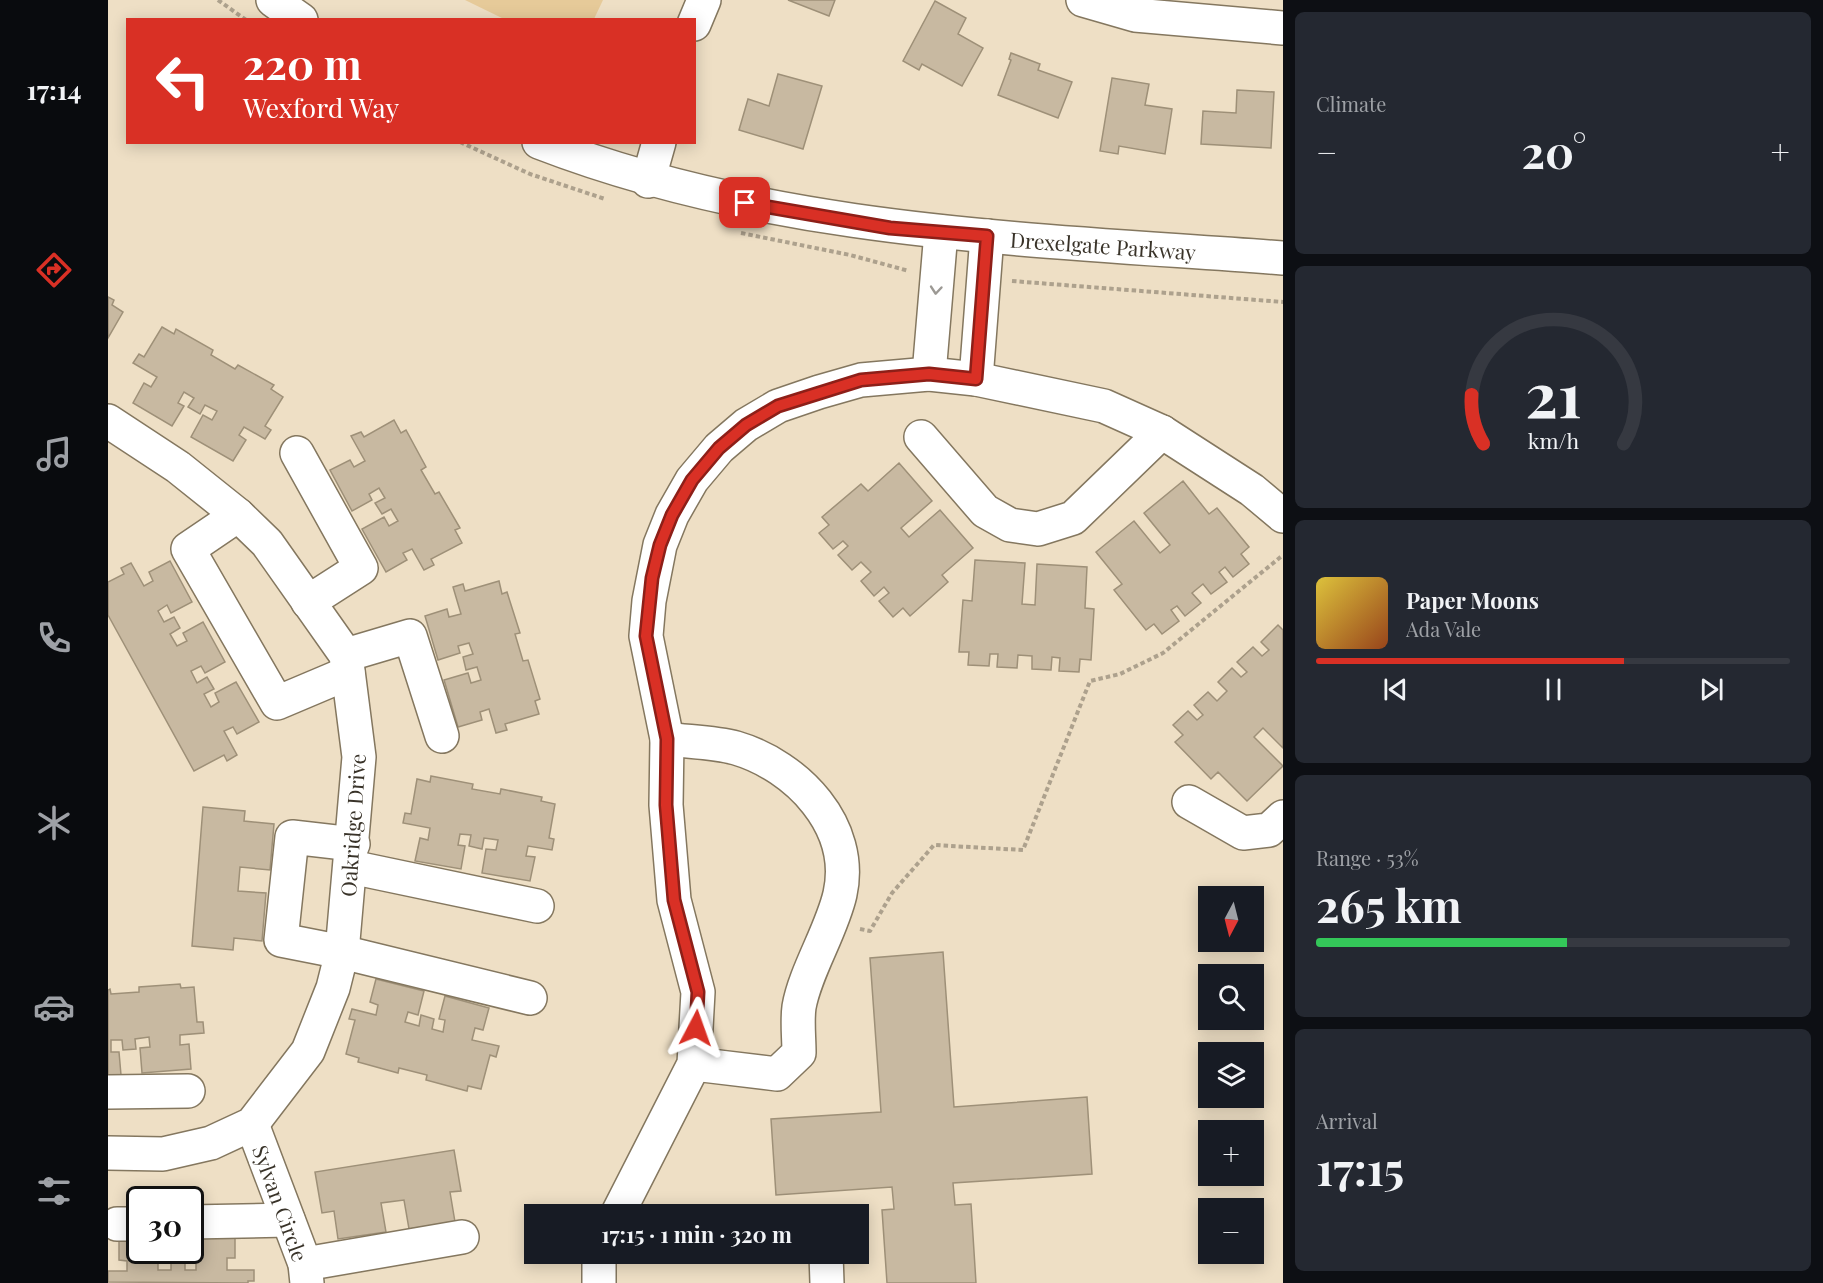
<!DOCTYPE html>
<html lang="en">
<head>
<meta charset="utf-8">
<style>
  body { margin:0; font-family:"Playfair Display",serif; background:#242831; color:#f1f3f6; height:100vh; display:flex; flex-direction:column; font-size:22px; white-space:nowrap }
  * { box-sizing:border-box; margin:0 }
  p { font-size:20px; color:#9ea1a6 }
  .icon { flex:none; width:33px; height:33px; fill:none; stroke:currentColor; stroke-width:2; stroke-linecap:round; stroke-linejoin:round }
  .map { position:relative; flex:1; overflow:hidden }
  .panel { display:flex; flex-direction:column; gap:12px; padding:12px; background:#0d0f14; width:540px }
  .panel>* { flex:none }
  .hud { position:absolute; left:18px; top:18px; width:570px; height:126px; border-radius:0px; box-shadow:0 3px 15px #0003; background:#d93025; color:#fff; overflow:hidden }
  .needle { width:39px; rotate:187deg }
  .tools { position:absolute; left:1090px; top:886px; display:grid; gap:12px }
  .tools a { display:grid; place-items:center; width:66px; height:66px; border-radius:0px; background:#171b24; box-shadow:0 3px 15px #0003; font-size:30px }
  .speed { position:absolute; left:18px; top:1186px; display:flex; gap:12px; font-size:30px; font-weight:700; text-align:center }
  .speed>* { display:grid; place-content:center; width:78px; height:78px; border-radius:50%; background:#171b24; box-shadow:0 3px 15px #0003; line-height:1 }
  .speed .limit { border:3px solid #111; border-radius:9px; background:#fff; color:#111 }
  .pin { position:absolute; display:grid; place-items:center; width:51px; height:51px; color:#fff; margin:-26px; border-radius:12px; box-shadow:0 3px 9px #0006 }
  .me { position:absolute; width:66px; margin:-33px; rotate:4deg; stroke-linejoin:round; filter:drop-shadow(0 0 4px #0008) }
  .turn { display:flex; align-items:center; gap:21px; height:126px; padding:0 18px; font-size:27px }
  .turn .icon { width:78px; height:78px; stroke-width:2.5 }
  .turn b { display:block; font-size:42px; line-height:51px }
  .big { font-size:45px; font-weight:700; line-height:1.1 }
  .panel .widget { flex:1; display:flex; flex-direction:column; justify-content:center; gap:9px; min-width:0; padding:0 21px; border-radius:9px; background:#242831 }
  .panel .dial { align-items:center; gap:0 }
  .dial svg { height:156px; overflow:visible; fill:none; stroke:#363941; stroke-width:7; stroke-linecap:round; text-anchor:middle }
  .dial text { fill:#f1f3f6; stroke:none }
  .song { display:flex; align-items:center; gap:18px }
  .cover { width:72px; height:72px; border-radius:9px; background:linear-gradient(135deg,hsl(50 70% 55%),hsl(20 70% 35%)) }
  .played { height:6px; border-radius:3px; background:linear-gradient(90deg,#d93025 65%,#363941 65%) }
  .keys { display:flex; justify-content:space-around; direction:ltr }
  .heat { display:flex; justify-content:space-between; align-items:center; font-size:33px; direction:ltr }
  .charge { height:9px; border-radius:4px; background:linear-gradient(90deg,#34c759 53%,#363941 0) }
  .trip { position:absolute; left:416px; top:1204px; width:345px; height:60px; border-radius:0px; background:#171b24; box-shadow:0 3px 15px #0003; font-weight:700; line-height:60px; text-align:center }
  main { display:flex; flex:1; min-height:0 }
  .dock { display:flex; flex-direction:column; width:108px; justify-content:space-around; align-items:center; background:#090b0e; color:#9ea1a6 }
  .dock .icon { width:42px; height:42px }
  .dock .on { color:#d93025 }
  .dock b { font-size:27px; color:#f1f3f6 }
  .map>svg:first-child { display:block }
</style>
</head>
<body>
<main>
<nav class="dock">
<b>17:14</b>
<svg class="icon on" aria-label="directions" viewBox="0 0 24 24"><path d="M12 3l9 9-9 9-9-9zM9 14v-3h6M13 9l2 2-2 2"/></svg>
<svg class="icon" aria-label="music" viewBox="0 0 24 24"><path d="M9 18V5l10-2v13"/><circle cx="6" cy="18" r="3"/><circle cx="16" cy="16" r="3"/></svg>
<svg class="icon" aria-label="phone" viewBox="0 0 24 24"><path d="M5 4h4l2 5-3 2q2 4 5 5l2-3 5 2v4C11 20 4 13 5 4z"/></svg>
<svg class="icon" aria-label="climate" viewBox="0 0 24 24"><path d="M12 3v18M4 7l16 10M4 17L20 7"/></svg>
<svg class="icon" aria-label="car" viewBox="0 0 24 24"><path d="M5 17H2v-5l4-1 3-4h7l3 4 3 1v5h-3M9 17h6M6 11h13"/><circle cx="7" cy="17" r="2"/><circle cx="17" cy="17" r="2"/></svg>
<svg class="icon" aria-label="filters" viewBox="0 0 24 24"><path d="M4 7h16M4 17h16"/><circle cx="9" cy="7" r="2"/><circle cx="15" cy="17" r="2"/></svg>
</nav>
<div class="map">
<svg width="1175" height="1283" viewBox="0 0 1175 1283">
  <rect width="100%" height="100%" fill="#eedfc5"/>
  <path fill="#e6ca99" d="M357,0H495L486,19H396Z"/>
  <g fill="#c8b9a1" stroke="#9e9078" stroke-width="1.5">
    <path d="M680,0H727L721,16Z"/>
    <path d="M827,1L858,18L850,34L875,48L854,86L814,64L811,70L795,61Z"/>
    <path d="M903,53L932,64L930,70L964,82L950,118L890,95L903,60L901,59Z"/>
    <path d="M670,74L714,86L695,149L631,130L640,99L661,106Z"/>
    <path d="M1004,78L1041,84L1037,105L1064,109L1057,154L1011,146L1010,154L992,151Z"/>
    <path d="M1129,90L1166,92L1163,148L1093,144L1095,111L1128,113Z"/>
    <path d="M0,297L6,300L4,305L15,312L0,338Z"/>
    <path d="M54,327L66,334L68,329L105,350L103,355L127,369L130,365L166,385L163,389L175,397L157,426L163,430L157,439L136,427L131,435L138,440L125,461L83,437L95,415L104,420L109,411L97,405L92,414L80,407L86,398L76,392L70,403L76,406L64,426L25,403L36,383L43,387L49,377L25,363L31,354L36,357Z"/>
    <path d="M286,420L293,433L298,430L318,467L313,470L327,494L331,492L352,528L347,530L354,543L323,559L326,565L316,570L304,549L295,553L299,560L278,572L254,529L276,517L281,526L290,521L283,509L274,514L267,503L277,498L271,488L261,494L264,500L244,511L222,470L242,460L246,467L257,461L243,436L253,432L256,437Z"/>
    <path d="M791,463L824,501L793,528L801,537L832,510L865,548L834,575L840,582L802,616L795,608L785,617L771,601L781,593L776,587L766,596L753,581L763,572L753,562L744,570L730,555L740,546L735,541L725,549L711,533L721,525L714,517L753,484L760,491Z"/>
    <path d="M1075,481L1101,514L1109,508L1141,547L1133,554L1141,564L1125,577L1117,567L1111,572L1119,582L1103,594L1095,584L1084,593L1093,603L1077,616L1069,606L1063,610L1071,621L1054,634L1046,624L1038,630L1006,590L1014,584L988,552L1026,521L1052,553L1062,545L1036,513Z"/>
    <path d="M867,560L917,563L914,604L927,605L929,564L979,567L977,608L986,609L983,660L972,659L971,672L951,671L952,658L944,657L943,670L924,669V656L910,655L909,668L889,667L890,654H882L881,666L860,665L861,652H851L855,600L864,601Z"/>
    <path d="M62,561L84,602L63,613L59,605L50,611L56,622L66,617L72,628L62,634L69,646L79,641L75,633L95,622L117,662L97,673L93,666L83,671L89,683L99,677L106,689L96,694L103,707L111,702L107,693L128,682L151,722L129,734L125,727L116,731L129,755L119,761L116,755L86,771L0,615V582L16,574L13,568L23,563L36,586L45,581L41,572Z"/>
    <path d="M391,581L394,594L399,592L412,633L407,634L415,661L420,660L432,699L427,701L431,714L397,724L399,730L388,733L381,709L372,712L374,720L350,727L336,680L360,673L363,683L373,680L369,667L358,670L355,657L365,654L361,643L350,646L352,653L330,660L317,616L339,609L341,617L353,614L345,587L355,584L357,591Z"/>
    <path d="M1170,625L1175,630V748L1155,728L1146,737L1175,766L1139,801L1110,772L1103,779L1067,742L1075,735L1065,725L1080,711L1089,720L1095,715L1086,705L1100,692L1109,701L1119,691L1110,682L1124,668L1133,677L1139,672L1129,662L1145,647L1154,656L1161,650L1153,642Z"/>
    <path d="M323,776L365,784L364,789L392,794L393,789L434,797L433,801L447,804L441,838L446,839L444,850L420,846L418,856L427,857L422,881L374,873L378,849L388,850L390,840L376,838L374,849L361,846L363,835L352,834L350,845L357,846L353,869L307,861L312,838L320,840L322,828L295,823L297,813L303,814L309,779L322,782Z"/>
    <path d="M95,807L137,811L136,821L166,824L162,870L132,867L130,891L158,893L154,941L126,938L125,950L84,946Z"/>
    <path d="M835,952L846,1107L979,1097L984,1174L845,1183L847,1205L863,1204L868,1283H779L774,1210L786,1209L784,1187L668,1195L663,1119L773,1112L762,958Z"/>
    <path d="M268,979L316,991L310,1015L300,1012L297,1022L311,1026L313,1015L326,1019L324,1029L335,1032L337,1020L331,1019L337,996L381,1008L375,1030L367,1028L364,1040L391,1046L388,1057L382,1055L373,1089L360,1086L359,1091L318,1080L319,1075L291,1068L290,1073L250,1062L251,1058L238,1054L247,1020L241,1019L244,1009L268,1015L270,1005L262,1002Z"/>
    <path d="M72,984L73,988L86,987L89,1022H95L96,1033L72,1035V1045L81,1044L83,1069L34,1073L32,1048L42,1047L41,1037L27,1039L28,1049L15,1050L14,1040H3V1052H11L13,1075L0,1076V990L2,989L3,994L31,992V987Z"/>
    <path d="M346,1150L353,1191L342,1192L347,1222L301,1229L296,1200L273,1203L278,1232L230,1239L226,1211L214,1213L207,1172Z"/>
    <path d="M127,1235V1258H119V1270H146V1281H140V1283L0,1282V1271H19V1261L11,1260V1236H32V1251H59L60,1260H50V1270H63V1260H77V1270H88V1259H81L82,1236Z"/>
  </g>
  <g fill="none" stroke-linecap="round" stroke-linejoin="round">
    <g stroke="#84775f" stroke-width="36">
      <g id="minor">
        <path d="M165,0L193,20"/>
        <path d="M975,0L1027,15L1175,28"/>
        <path d="M586,24L596,0"/>
        <path d="M431,142C669,234 923,239 1175,258"/>
        <path d="M540,181L551,142"/>
        <path d="M821,374L833,232"/>
        <path d="M868,379L879,236"/>
        <path d="M0,421L70,467L130,515L159,543L238,655L251,757L234,952L225,988L200,1051L144,1124L103,1143L55,1154L0,1153"/>
        <path d="M813,437L877,511L902,525L930,529L965,518L1054,432"/>
        <path d="M189,453L253,568L200,602"/>
        <path d="M130,515L80,549L169,703L240,673"/>
        <path d="M238,655L302,636L334,736"/>
        <path d="M559,739C581,742 606,742 628,748C689,766 747,826 732,894C724,930 697,972 691,1007C689,1021 691,1038 691,1053L669,1074L586,1064"/>
        <path d="M1081,802L1135,833L1161,830L1175,817"/>
        <path d="M245,844L184,837L173,940L234,952L422,998"/>
        <path d="M243,867L429,906"/>
        <path d="M0,1092L80,1091"/>
        <path d="M144,1124L197,1264L199,1283"/>
        <path d="M509,1215L586,1064L590,992L566,900L558,805L559,739L538,636L541,601L552,545L564,515L584,480L611,448L638,425L670,406L711,392L753,380L821,374L868,379L996,406L1054,432L1144,490L1175,516"/>
        <path d="M82,1222L180,1220"/>
        <path d="M9,1224H32"/>
        <path d="M718,1254L719,1283"/>
        <path d="M197,1264L354,1237"/>
        <path d="M491,1283V1254"/>
      </g>
    </g>
    <g stroke="#ada18d" stroke-width="4" stroke-dasharray="4.5 3" stroke-linecap="butt">
      <path d="M110,0L138,20"/>
      <path d="M352,142L422,174L497,199"/>
      <path d="M633,233L742,255L801,271"/>
      <path d="M904,281L1175,302"/>
      <path d="M752,929L762,931L784,893L826,845L915,850L982,681L1012,674L1055,653L1175,555"/>
    </g>
    <use href="#minor" stroke="#fff" stroke-width="33"/>
  </g>
  <defs><path id="oneway-chevron" d="M-2-3.5L2.5 0L-2 3.5" fill="none" stroke-width="1.6" stroke-linecap="round" stroke-linejoin="round" transform="scale(1.5)"/></defs>
  <use stroke="#9c9994" href="#oneway-chevron" transform="translate(828 290) rotate(95)"/>
  <g fill="none" stroke-linecap="round" stroke-linejoin="round">
    <g stroke="#8d1f18" stroke-width="15">
      <path id="route" d="M588,1028L590,992L566,900L558,805L559,739L538,636L544,578L552,545L564,515L584,480L611,448L638,425L670,406L753,380L821,374L868,379L879,236L782,228L637,203"/>
    </g>
    <use href="#route" stroke="#d93025" stroke-width="10"/>
  </g>
  <g text-anchor="middle" dominant-baseline="central" stroke-width="6" stroke-linejoin="round" paint-order="stroke">
    <g font-size="21" fill="#393329" stroke="#fff">
      <text transform="translate(995 245) rotate(4)">Drexelgate Parkway</text>
      <text transform="translate(244 825) rotate(-86)">Oakridge Drive</text>
      <text transform="translate(173 1203) rotate(70)">Sylvan Circle</text>
    </g>
  </g>
</svg>
<div class="tools">
<a><svg class="needle" viewBox="-14 -14 28 28"><path d="M0-13l5 13h-10z" fill="#e53935"/><path d="M0 13l5-13h-10z" fill="#9ea1a6"/></svg></a>
<a><svg class="icon" aria-label="search" viewBox="0 0 24 24"><circle cx="10" cy="10" r="6"/><path d="M15 15l6 6"/></svg></a>
<a><svg class="icon" aria-label="layers" viewBox="0 0 24 24"><path d="M12 4l9 5-9 5-9-5zM3 14l9 5 9-5"/></svg></a>
<a>+</a>
<a>−</a>
</div>
<div class="speed"><div class="limit">30</div></div>
<div class="pin" style="left:637px;top:203px;background:#d93025"><svg class="icon" aria-label="arrive" viewBox="0 0 24 24"><path d="M6 21V4h12l-3 4 3 4H6"/></svg></div>
<svg class="me" style="left:588px;top:1028px" viewBox="-20 -20 40 40"><path d="M0-17L14 15 0 8-14 15z" fill="#d93025" stroke="#fff" stroke-width="4"/></svg>
<div class="trip">17:15 · 1 min · 320 m</div>
<div class="hud">
<div class="turn"><svg class="icon" aria-label="left" viewBox="0 0 24 24"><path d="M17 20v-9H6M10 6l-5 5 5 5"/></svg><div><b>220 m</b>Wexford Way</div></div>
</div>
</div>
<section class="panel">
<div class="widget"><p>Climate</p>
<div class="heat"><a>−</a><b class="big">20°</b><a>+</a></div>
</div>
<div class="widget dial"><svg viewBox="0 0 100 80">
<path d="M14 69A42 42 0 1 1 86 69"/>
<path d="M14 69A42 42 0 0 1 8 44" stroke="#d93025"/>
<text x="50" y="56" font-size="32" font-weight="700">21</text>
<text x="50" y="72" font-size="11">km/h</text>
</svg></div>
<div class="widget">
<div class="song"><i class="cover"></i><div><b>Paper Moons</b><p>Ada Vale</p></div></div>
<div class="played"></div>
<div class="keys"><svg class="icon" aria-label="previous" viewBox="0 0 24 24"><path d="M18 5L8 12l10 7zM5 5v14"/></svg><svg class="icon" aria-label="pause" viewBox="0 0 24 24"><path d="M8 5v14M16 5v14"/></svg><svg class="icon" aria-label="next" viewBox="0 0 24 24"><path d="M6 5l10 7-10 7zM19 5v14"/></svg></div>
</div>
<div class="widget"><p>Range · 53%</p><b class="big">265 km</b><div class="charge"></div></div>
<div class="widget"><p>Arrival</p><b class="big">17:15</b></div>
</section>
</main>
</body>
</html>
